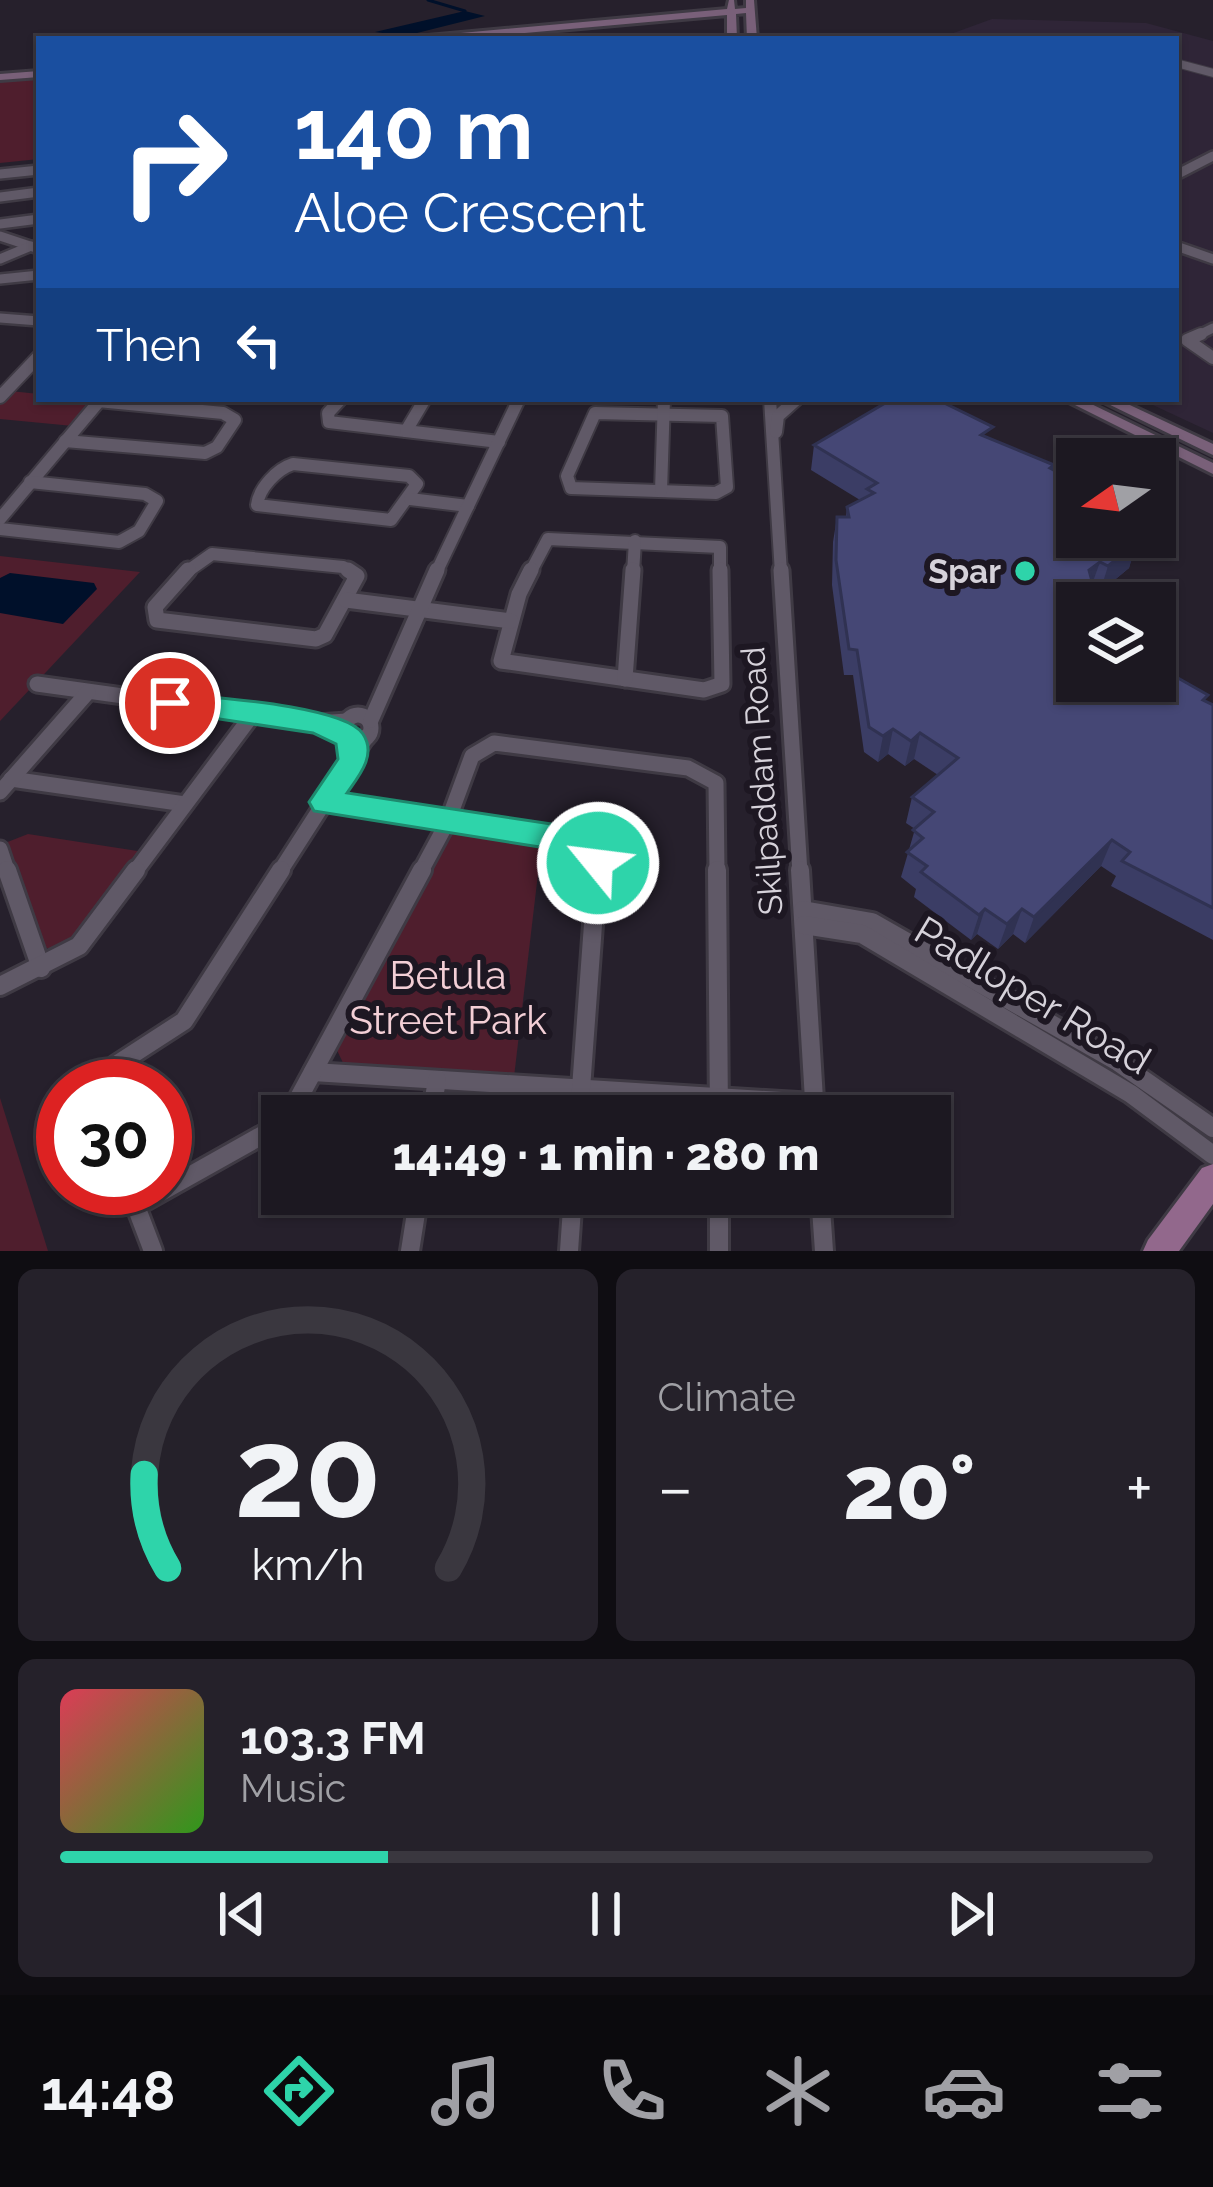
<!DOCTYPE html>
<html lang="en">
<head>
<meta charset="utf-8">
<style>
  body { margin:0; font-family:Raleway,sans-serif; background:#25212a; color:#f1f3f6; height:100vh; display:flex; flex-direction:column; font-size:45px; white-space:nowrap }
  * { box-sizing:border-box; margin:0 }
  p { font-size:39px; color:#a0a0a5 }
  .icon { flex:none; width:66px; height:66px; fill:none; stroke:currentColor; stroke-width:2; stroke-linecap:round; stroke-linejoin:round }
  .map { position:relative; height:1251px; overflow:hidden }
  .details { display:flex; flex-direction:column; gap:18px; padding:18px; background:#0f0d12; flex:1 }
  .details>* { flex:none }
  .guide { position:absolute; left:36px; top:36px; width:1143px; height:366px; border-radius:0px; box-shadow:0 3px 9px #0004,0 0 0 3px #3a373f; background:#1a4fa0; color:#fff; overflow:hidden }
  .needle { width:78px; rotate:256deg }
  .controls { position:absolute; left:1056px; top:438px; display:grid; gap:24px }
  .controls a { display:grid; place-items:center; width:120px; height:120px; border-radius:0px; background:#1c1821; box-shadow:0 3px 9px #0004,0 0 0 3px #3a373f; font-size:60px }
  .speed { position:absolute; left:36px; top:1059px; display:flex; gap:24px; font-size:60px; font-weight:700; text-align:center }
  .speed>* { display:grid; place-content:center; width:156px; height:156px; border-radius:50%; background:#1c1821; box-shadow:0 3px 9px #0004,0 0 0 3px #3a373f; line-height:1 }
  .speed .limit { border:18px solid #d22; background:#fff; color:#111 }
  .pin { position:absolute; display:grid; place-items:center; width:102px; height:102px; color:#fff; margin:-51px; border:6px solid #fff; border-radius:50%; box-shadow:0 3px 12px #0007 }
  .me { position:absolute; width:132px; margin:-66px; rotate:299deg; stroke-linejoin:round; filter:drop-shadow(0 0 9px #0008) }
  .turn { display:flex; align-items:center; gap:42px; height:252px; padding:0 60px; font-size:54px }
  .turn .icon { width:156px; height:156px; stroke-width:2.5 }
  .turn b { display:block; font-size:84px; line-height:102px }
  .then { display:flex; align-items:center; height:114px; padding:0 60px; background:#0003; gap:24px; font-size:45px }
  .big { font-size:90px; font-weight:800; line-height:1.1 }
  .details .widget { flex:1; display:flex; flex-direction:column; justify-content:center; gap:18px; min-width:0; padding:0 42px; border-radius:18px; background:#25212a }
  .details .dial { align-items:center; gap:0 }
  .dial svg { height:312px; overflow:visible; fill:none; stroke:#3a373f; stroke-width:7; stroke-linecap:round; text-anchor:middle }
  .dial text { fill:#f1f3f6; stroke:none }
  .song { display:flex; align-items:center; gap:36px }
  .cover { width:144px; height:144px; border-radius:18px; background:linear-gradient(135deg,hsl(350 70% 55%),hsl(110 70% 35%)) }
  .played { height:12px; border-radius:6px; background:linear-gradient(90deg,#2ed4aa 30%,#3a373f 30%) }
  .keys { display:flex; justify-content:space-around; direction:ltr }
  .heat { display:flex; justify-content:space-between; align-items:center; font-size:66px; direction:ltr }
  .details .tiles { flex:1; display:grid; gap:18px; grid-template-columns:1fr 1fr }
  .widget:last-child { grid-column:span 2 }
  .trip { position:absolute; left:261px; top:1095px; width:690px; height:120px; border-radius:0px; background:#1c1821; box-shadow:0 3px 9px #0004,0 0 0 3px #3a373f; font-weight:800; line-height:120px; text-align:center }
  .dock { display:flex; height:192px; justify-content:space-around; align-items:center; background:#0b0a0d; color:#a0a0a5 }
  .dock .icon { width:84px; height:84px }
  .dock .on { color:#2ed4aa }
  .dock b { font-size:54px; color:#f1f3f6 }
  .map>svg:first-child { display:block }
</style>
</head>
<body>
<div class="map">
<svg width="1213" height="1251" viewBox="0 0 1213 1251">
  <rect width="100%" height="100%" fill="#26202c"/>
  <path fill="#2f2537" d="M992,19L1146,23L1213,41V433L1140,399H1176V39H937Z"/>
  <g fill="#4f1e2d">
    <path d="M39,75V159L0,163V78Z"/>
    <path d="M10,391L39,394V399L95,400L73,426L0,419V402Z"/>
    <path d="M0,556L140,572L0,721Z"/>
    <path d="M463,829L542,840L514,1077L345,1067L335,1046L448,836Z"/>
    <path d="M28,834L144,852L75,945L55,952L43,946L5,843Z"/>
    <path d="M0,1098L48,1251H0Z"/>
  </g>
  <g fill="#00102a">
    <path d="M465,11L485,16L405,36L375,32Z"/>
    <path d="M10,573L94,583L97,589L63,624L0,613V578Z"/>
  </g>
  <g fill="none" stroke-linecap="round" stroke-linejoin="round">
    <path stroke="#00102a" stroke-width="3" d="M428,0L465,11"/>
    <g stroke="#3f3a44" stroke-width="10">
      <path id="street-far4" d="M1176,63L1213,73"/>
    </g>
    <g stroke="#3f3a44" stroke-width="14">
      <g id="street-far3">
        <path d="M0,174L39,170"/>
        <path d="M1176,175L1213,156"/>
        <path d="M0,197L39,192"/>
        <path d="M0,224L39,219"/>
        <path d="M0,236L39,249"/>
        <path d="M1176,246L1213,259"/>
        <path d="M0,259L31,246"/>
        <path d="M0,279L39,275"/>
        <path d="M0,318L39,321"/>
        <path d="M1195,337L1213,328"/>
      </g>
    </g>
    <g stroke="#3f3a44" stroke-width="16">
      <g id="street-far2">
        <path d="M1201,334L1187,340L1213,358"/>
        <path d="M0,397L39,356"/>
        <path d="M341,399L328,413L329,422L499,442"/>
        <path d="M770,399L781,573"/>
        <path d="M595,413L722,416L727,487L716,493L571,488L567,476Z"/>
        <path d="M406,431L425,399"/>
        <path d="M776,432L778,416L797,399"/>
        <path d="M65,441L205,453L217,447L235,420L223,413L98,401"/>
        <path d="M293,464L409,476L417,484L391,520L257,505C259,488 277,469 293,464Z"/>
        <path d="M661,491L664,399"/>
        <path d="M410,499L468,506"/>
        <path d="M0,519L101,399"/>
        <path d="M0,529L119,542L139,531L157,501L145,494L30,482"/>
        <path d="M185,573L212,554L343,567L353,573"/>
        <path d="M436,573L519,399"/>
        <path d="M530,573L548,539L720,547V573"/>
        <path d="M633,573L635,541"/>
      </g>
    </g>
    <g stroke="#3f3a44" stroke-width="21">
      <g id="street-far1">
        <path d="M188,570L155,607L157,620L316,639L325,635L357,576L348,570"/>
        <path d="M531,570L519,594L501,661L704,690L722,684L720,570"/>
        <path d="M781,570L800,873"/>
        <path d="M346,600L511,621"/>
        <path d="M625,679L633,570"/>
        <path d="M37,684L317,723L347,721"/>
        <circle cx="358" cy="728" r="13"/>
        <path d="M371,720L437,570"/>
        <path d="M11,779L185,804"/>
        <path d="M0,792L88,692"/>
        <path d="M325,802L578,841L592,850L597,873"/>
        <path d="M0,849L8,873"/>
        <path d="M134,873L253,714"/>
        <path d="M279,873L367,736"/>
        <path d="M420,873L448,821L472,756L494,743L688,768L716,783L717,873"/>
      </g>
    </g>
    <g stroke="#3f3a44" stroke-width="24">
      <g id="street">
        <path d="M7,870L41,968"/>
        <path d="M717,870L719,1116"/>
        <path d="M800,870L815,1116"/>
        <path d="M803,910L872,922L1118,1062L1213,1128"/>
        <path d="M804,925L862,934L1131,1094L1213,1155"/>
        <path d="M0,986L79,946L136,870"/>
        <path d="M313,1072L814,1103"/>
        <path d="M99,1086L116,1065L184,1021L281,870"/>
        <path d="M289,1116L422,870"/>
        <path d="M431,1116L437,1080"/>
        <path d="M579,1116L597,870"/>
        <path d="M129,1188L153,1251"/>
        <path d="M719,1194V1251"/>
        <path d="M820,1194L824,1251"/>
        <path d="M136,1206L282,1124"/>
        <path d="M410,1251L419,1194"/>
        <path d="M569,1251L573,1194"/>
      </g>
    </g>
    <g stroke="#3f3a44" stroke-width="6">
      <g id="secondary">
        <path d="M729,0H734L735,9L746,8V0H754L757,39H747L746,13L736,14L737,39H727V15L458,39H423L428,36L727,9Z"/>
        <path d="M39,71V77L0,80V74Z"/>
        <path d="M1063,399H1081L1213,463V474Z"/>
        <path d="M1098,399H1117L1213,444V455Z"/>
      </g>
    </g>
    <g stroke="#3f3a44" stroke-width="6">
      <path id="primary" d="M1213,1164V1204L1179,1251H1143L1148,1240L1202,1168Z"/>
    </g>
    <use href="#street-far4" stroke="#605967" stroke-width="8"/>
    <use href="#street-far3" stroke="#605967" stroke-width="9"/>
    <use href="#street-far2" stroke="#605967" stroke-width="12"/>
    <use href="#street-far1" stroke="#605967" stroke-width="15"/>
    <use href="#street" stroke="#605967" stroke-width="18"/>
    <use href="#secondary" fill="#796079" fill-rule="evenodd"/>
    <use href="#primary" fill="#92688c" fill-rule="evenodd"/>
  </g>
  <path fill="#3b3d65" d="M990,439L1054,465L1053,470L1064,486L1077,537H1137L1129,568L1100,592L1094,589L1077,681L1206,701L1213,705V940L1111,886L1116,876L1101,866L1025,943L1013,934L998,949L977,934L971,940L914,897L916,889L901,877L915,829L906,823L912,797L938,775L914,759L905,766L888,754L878,762L864,752L853,675H844L832,585L833,542L837,517H846L847,507L860,500L811,470L814,445Z"/>
  <g fill="#303252">
    <path d="M1131,537H1137L1135,545L1137,543L1129,568L1100,592L1108,566Z"/>
    <path d="M1100,562L1091,587L1089,570Z"/>
    <path d="M893,729L888,754L878,762L883,736Z"/>
    <path d="M920,733L914,759L905,766L911,741Z"/>
    <path d="M1112,840L1101,866L1025,943L1034,917Z"/>
    <path d="M985,909L977,934L971,940L979,915Z"/>
    <path d="M1022,909L1013,934L998,949L1007,924Z"/>
  </g>
  <path fill="#454775" stroke="#303252" stroke-width="3" d="M892,399H936L993,427L981,435L1054,465L1050,468L1066,477L1058,483L1077,493V537H1131L1129,539L1137,543L1108,566L1100,562L1089,570L1098,603H1077V681H1155V665L1208,695L1203,700L1213,705V908L1122,861L1130,852L1112,840L1034,917L1022,909L1007,924L985,909L979,915L921,872L927,866L907,852L923,838L913,830L934,812L912,797L958,758L920,733L911,741L893,729L883,736L869,727L857,650L849,649L836,560L837,517H849L847,507L874,493L867,489L877,483L814,445Z"/>
  <path fill="#2ed4aa" stroke="#1e8a6e" stroke-width="3" d="M170,693C207,697 344,705 363,734C377,755 359,776 347,793L578,828L604,841L615,863L610,872C586,880 587,863 571,852L314,811L309,802L338,759L336,744L313,733L160,710L156,703L160,696Z"/>
  <circle fill="#2ed4aa" stroke="#1d1722" stroke-width="4.5" cx="1025" cy="571" r="12"/>
  <g text-anchor="middle" dominant-baseline="central" stroke-width="12" stroke-linejoin="round" paint-order="stroke">
    <g font-size="33" font-weight="bold" fill="#d6d2da" stroke="#1d1722" text-anchor="end">
      <text x="1001" y="571">Spar</text>
    </g>
    <g font-size="33" fill="#d6d2da" stroke="#1d1722">
      <text transform="translate(762 781) rotate(-94)">Skilpaddam Road</text>
    </g>
    <g font-size="39" fill="#f3cfd6" stroke="#1d1722">
      <text x="448" y="975">Betula<tspan x="448" dy="45">Street Park</tspan></text>
    </g>
    <g font-size="39" fill="#d6d2da" stroke="#1d1722">
      <text transform="translate(1033 995) rotate(31)">Padloper Road</text>
    </g>
  </g>
</svg>
<div class="controls">
<a><svg class="needle" viewBox="-14 -14 28 28"><path d="M0-13l5 13h-10z" fill="#e53935"/><path d="M0 13l5-13h-10z" fill="#a0a0a5"/></svg></a>
<a><svg class="icon" aria-label="layers" viewBox="0 0 24 24"><path d="M12 4l9 5-9 5-9-5zM3 14l9 5 9-5"/></svg></a>
</div>
<div class="speed"><div class="limit">30</div></div>
<div class="pin" style="left:170px;top:703px;background:#d93025"><svg class="icon" aria-label="arrive" viewBox="0 0 24 24"><path d="M6 21V4h12l-3 4 3 4H6"/></svg></div>
<svg class="me" style="left:598px;top:863px" viewBox="-20 -20 40 40"><circle r="17" fill="#2ed4aa" stroke="#fff" stroke-width="3"/><path d="M0-11L8 9 0 5-8 9z" fill="#fff"/></svg>
<div class="trip">14:49 · 1 min · 280 m</div>
<div class="guide">
<div class="turn"><svg class="icon" aria-label="right" viewBox="0 0 24 24"><path d="M7 20v-9h11M14 6l5 5-5 5"/></svg><div><b>140 m</b>Aloe Crescent</div></div>
<div class="then">Then<svg class="icon" aria-label="left" viewBox="0 0 24 24"><path d="M17 20v-9H6M10 6l-5 5 5 5"/></svg></div>
</div>
</div>
<section class="details">
<div class="tiles">
<div class="widget dial"><svg viewBox="0 0 100 80">
<path d="M14 69A42 42 0 1 1 86 69"/>
<path d="M14 69A42 42 0 0 1 8 45" stroke="#2ed4aa"/>
<text x="50" y="56" font-size="32" font-weight="700">20</text>
<text x="50" y="72" font-size="11">km/h</text>
</svg></div>
<div class="widget"><p>Climate</p>
<div class="heat"><a>−</a><b class="big">20°</b><a>+</a></div>
</div>
<div class="widget">
<div class="song"><i class="cover"></i><div><b>103.3 FM</b><p>Music</p></div></div>
<div class="played"></div>
<div class="keys"><svg class="icon" aria-label="previous" viewBox="0 0 24 24"><path d="M18 5L8 12l10 7zM5 5v14"/></svg><svg class="icon" aria-label="pause" viewBox="0 0 24 24"><path d="M8 5v14M16 5v14"/></svg><svg class="icon" aria-label="next" viewBox="0 0 24 24"><path d="M6 5l10 7-10 7zM19 5v14"/></svg></div>
</div>
</div>
</section>
<nav class="dock">
<b>14:48</b>
<svg class="icon on" aria-label="directions" viewBox="0 0 24 24"><path d="M12 3l9 9-9 9-9-9zM9 14v-3h6M13 9l2 2-2 2"/></svg>
<svg class="icon" aria-label="music" viewBox="0 0 24 24"><path d="M9 18V5l10-2v13"/><circle cx="6" cy="18" r="3"/><circle cx="16" cy="16" r="3"/></svg>
<svg class="icon" aria-label="phone" viewBox="0 0 24 24"><path d="M5 4h4l2 5-3 2q2 4 5 5l2-3 5 2v4C11 20 4 13 5 4z"/></svg>
<svg class="icon" aria-label="climate" viewBox="0 0 24 24"><path d="M12 3v18M4 7l16 10M4 17L20 7"/></svg>
<svg class="icon" aria-label="car" viewBox="0 0 24 24"><path d="M5 17H2v-5l4-1 3-4h7l3 4 3 1v5h-3M9 17h6M6 11h13"/><circle cx="7" cy="17" r="2"/><circle cx="17" cy="17" r="2"/></svg>
<svg class="icon" aria-label="filters" viewBox="0 0 24 24"><path d="M4 7h16M4 17h16"/><circle cx="9" cy="7" r="2"/><circle cx="15" cy="17" r="2"/></svg>
</nav>
</body>
</html>
